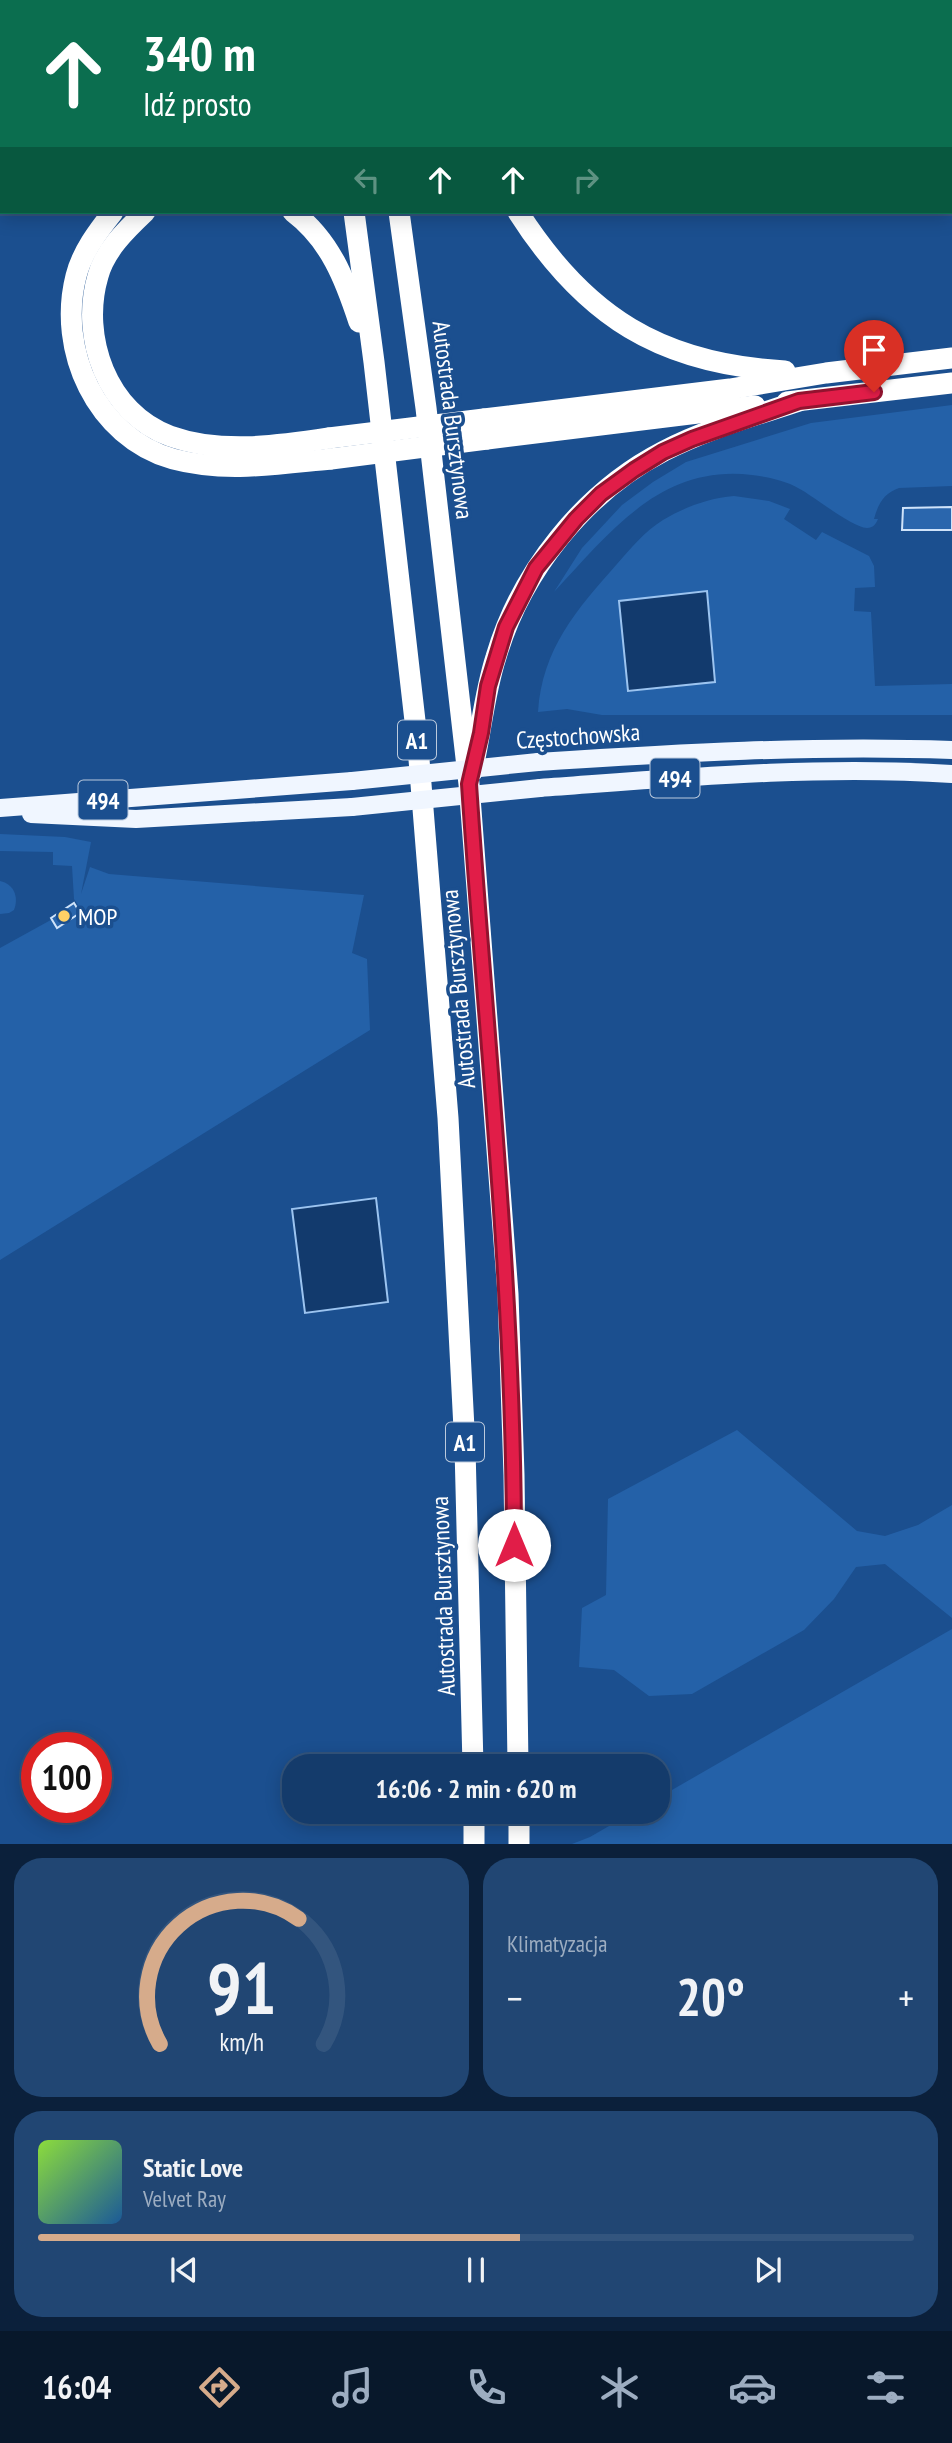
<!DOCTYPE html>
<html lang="pl">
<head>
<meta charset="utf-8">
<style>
  body { margin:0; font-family:"PT Sans Narrow",sans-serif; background:#214673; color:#f1f3f6; height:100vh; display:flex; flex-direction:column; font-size:26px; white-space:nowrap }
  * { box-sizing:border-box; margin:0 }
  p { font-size:23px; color:#9dadc1 }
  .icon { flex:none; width:38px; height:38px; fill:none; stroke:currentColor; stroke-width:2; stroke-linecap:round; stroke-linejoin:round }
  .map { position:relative; height:1844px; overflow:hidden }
  .sheet { display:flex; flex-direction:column; gap:14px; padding:14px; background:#0b203b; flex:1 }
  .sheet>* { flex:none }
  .banner { position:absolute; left:0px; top:0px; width:952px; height:214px; box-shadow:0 4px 18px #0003,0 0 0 2px #33557e; background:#0b6e4f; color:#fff; overflow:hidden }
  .speed { position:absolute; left:21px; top:1732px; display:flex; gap:14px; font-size:35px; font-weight:700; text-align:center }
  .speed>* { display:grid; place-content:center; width:91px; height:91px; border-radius:50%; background:#143b6b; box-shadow:0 4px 18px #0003,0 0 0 2px #33557e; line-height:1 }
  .speed .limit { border:10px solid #d22; background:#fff; color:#111 }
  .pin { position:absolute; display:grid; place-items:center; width:60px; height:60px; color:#fff; margin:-72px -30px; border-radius:50% 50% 50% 0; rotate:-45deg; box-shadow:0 0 7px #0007 }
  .pin .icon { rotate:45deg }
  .me { position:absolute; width:77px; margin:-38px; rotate:0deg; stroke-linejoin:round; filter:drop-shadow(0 0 5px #0008) }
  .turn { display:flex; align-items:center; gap:24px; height:147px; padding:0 28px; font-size:32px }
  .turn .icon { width:91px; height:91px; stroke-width:2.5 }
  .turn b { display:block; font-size:49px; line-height:60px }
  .lanes { display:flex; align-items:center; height:66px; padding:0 28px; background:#0003; justify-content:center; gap:35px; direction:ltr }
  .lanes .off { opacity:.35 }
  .big { font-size:52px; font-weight:600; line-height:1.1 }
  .sheet .card { flex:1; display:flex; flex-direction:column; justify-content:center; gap:10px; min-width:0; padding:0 24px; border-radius:28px; background:#214673 }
  .sheet .dial { align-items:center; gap:0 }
  .dial svg { height:182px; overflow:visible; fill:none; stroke:#33557e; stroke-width:7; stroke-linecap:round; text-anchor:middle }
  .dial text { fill:#f1f3f6; stroke:none }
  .song { display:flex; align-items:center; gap:21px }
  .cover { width:84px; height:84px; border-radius:10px; background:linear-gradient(135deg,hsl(90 70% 55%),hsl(210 70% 35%)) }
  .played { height:7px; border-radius:4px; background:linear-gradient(90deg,#d6ab8b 55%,#33557e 55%) }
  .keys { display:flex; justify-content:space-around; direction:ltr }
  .heat { display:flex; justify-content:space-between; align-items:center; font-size:38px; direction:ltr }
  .sheet .tiles { flex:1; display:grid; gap:14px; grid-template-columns:1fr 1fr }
  .card:last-child { grid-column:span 2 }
  .trip { position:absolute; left:282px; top:1754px; width:388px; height:70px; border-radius:28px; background:#143b6b; box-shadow:0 4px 18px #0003,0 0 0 2px #33557e; font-weight:600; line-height:70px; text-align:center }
  .dock { display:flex; height:112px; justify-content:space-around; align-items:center; background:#08182b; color:#9dadc1 }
  .dock .icon { width:49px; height:49px }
  .dock .active { color:#d6ab8b }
  .dock b { font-size:32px; color:#f1f3f6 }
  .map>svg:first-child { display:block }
</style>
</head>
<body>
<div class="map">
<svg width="952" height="1845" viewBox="0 0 952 1845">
  <rect width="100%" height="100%" fill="#1b4f8f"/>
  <g fill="#2461a8" fill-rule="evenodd">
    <path d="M952,405V486L899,488C884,493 878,504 874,519H878C876,524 873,528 867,528C851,527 814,496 798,488C784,480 767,477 752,475C661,464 610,532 554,592L582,548L622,505L653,482L686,462L811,423Z"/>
    <path d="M734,496L769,501L790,509L784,519L816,540L822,532L869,556L874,566L875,587L855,588L854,611L871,612L875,686L952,684V715H602L567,709L538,712C542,649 577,609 617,564C631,548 645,531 663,520C685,507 709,498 734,496ZM707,592L629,691L619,601Z"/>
    <path d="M0,834L65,837L91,842L81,894L90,867L109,874L364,895L352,953L367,959L370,1030L0,1260V948L78,905L74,899L72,866L53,865V852L0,851Z"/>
    <path d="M0,881C14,884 19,897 14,910L9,913L0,914Z"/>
    <path d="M737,1430L857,1531L885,1536L918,1525L952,1505V1618L885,1564L856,1567L834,1599L804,1630L692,1694L649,1696L614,1670L579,1667L582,1608L606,1595L608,1499Z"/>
    <path d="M952,1629V1844H572L590,1837L635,1811H658V1798Z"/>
  </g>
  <g fill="#123a6d" stroke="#9cc4f0" stroke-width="2">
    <path d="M707,591L715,682L628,691L619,601Z"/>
    <path d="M376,1198L388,1302L305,1313L292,1209Z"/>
  </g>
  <g fill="#2a66ad" stroke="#cfe3fa" stroke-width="2">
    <path d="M952,507V530H902L903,508Z"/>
    <path d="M74,903L80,913L57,928L51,918Z"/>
  </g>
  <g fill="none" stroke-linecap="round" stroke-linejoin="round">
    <g stroke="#f0f6ff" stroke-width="18">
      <path d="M538,762C677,753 812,745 952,750"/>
      <path d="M540,788C677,778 814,765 952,774"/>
      <path d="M0,808L352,781"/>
      <path d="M31,814L136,819L352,807"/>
    </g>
    <g stroke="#fff" stroke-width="21">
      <path d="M321,0V2"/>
      <path d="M368,0V2"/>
      <path d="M395,0V2"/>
      <path d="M262,2V0"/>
      <path d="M113,212C98,231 82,252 76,276C57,350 96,437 173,459C225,473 278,464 331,459"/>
      <path d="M145,212C126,230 105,250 98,276C80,337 107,413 170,436C220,454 277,446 329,438"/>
      <path d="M293,212C330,240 345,279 359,322"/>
      <path d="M354,212L374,362L418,747L448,1118L465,1448L473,1766"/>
      <path d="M399,212L426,408L469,784L508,1294L514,1475L518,1766"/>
      <path d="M518,212C585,317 661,364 785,371"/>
      <path d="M787,402L952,383"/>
      <path d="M484,419L730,389L826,373L952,358"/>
      <path d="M487,439L755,406"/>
      <path d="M472,772C481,734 484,694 496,657C521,572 584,492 664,451C706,429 754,416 799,401"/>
      <path d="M474,1811V1845"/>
      <path d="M519,1811V1845"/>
    </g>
    <g stroke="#f0f6ff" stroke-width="18">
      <path d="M352,781L538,762"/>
      <path d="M352,807L540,788"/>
    </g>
    <g stroke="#fff" stroke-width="21">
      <path d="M329,438L484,419"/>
      <path d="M331,459L487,439"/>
    </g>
  </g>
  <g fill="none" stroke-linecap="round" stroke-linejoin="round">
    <g stroke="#92132f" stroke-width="18">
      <path id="route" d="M514,1545C514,1291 486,1038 469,784L481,733L488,686L506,627L536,568L576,519L601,494L634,470L663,452L692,439L799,401L874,392"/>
    </g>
    <use href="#route" stroke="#e11d48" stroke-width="12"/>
  </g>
  <circle fill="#ffd166" stroke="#1b4f8f" stroke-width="2.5" cx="64" cy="916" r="7"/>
  <g text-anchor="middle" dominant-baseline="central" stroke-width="7" stroke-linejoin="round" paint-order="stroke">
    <g fill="#1b4f8f" stroke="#bbcadd" stroke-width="2">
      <rect x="398" y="720.5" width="38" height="39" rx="5"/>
      <rect x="650.5" y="758.5" width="49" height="39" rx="5"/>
      <rect x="78.5" y="780.5" width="49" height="39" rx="5"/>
      <rect x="446" y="1422.5" width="38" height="39" rx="5"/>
    </g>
    <g font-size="23" font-weight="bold" fill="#fff">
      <text x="417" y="740">A1</text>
      <text x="675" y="778">494</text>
      <text x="103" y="800">494</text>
      <text x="465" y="1442">A1</text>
    </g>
    <g font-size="24" fill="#fff" stroke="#1b4f8f">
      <text transform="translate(453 420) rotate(83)">Autostrada Bursztynowa</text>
      <text transform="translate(578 736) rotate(-4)">Częstochowska</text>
      <text transform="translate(458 989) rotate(-95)">Autostrada Bursztynowa</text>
      <text transform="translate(443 1596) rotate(-92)">Autostrada Bursztynowa</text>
    </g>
    <g font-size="24" fill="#fff" stroke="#1b4f8f" text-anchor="start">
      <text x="78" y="916">MOP</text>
    </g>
  </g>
</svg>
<div class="speed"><div class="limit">100</div></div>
<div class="pin" style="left:874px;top:392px;background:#d93025"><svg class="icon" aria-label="arrive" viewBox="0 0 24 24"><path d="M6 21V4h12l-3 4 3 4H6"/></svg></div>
<svg class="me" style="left:514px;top:1545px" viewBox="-20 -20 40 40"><circle r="19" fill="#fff"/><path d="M0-13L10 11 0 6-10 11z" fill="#e11d48"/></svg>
<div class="trip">16:06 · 2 min · 620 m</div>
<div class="banner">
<div class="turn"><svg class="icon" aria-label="ahead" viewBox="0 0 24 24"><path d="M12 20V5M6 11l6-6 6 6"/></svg><div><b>340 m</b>Idź prosto</div></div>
<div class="lanes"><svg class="icon off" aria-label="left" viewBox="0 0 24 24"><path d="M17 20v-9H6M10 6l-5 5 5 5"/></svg><svg class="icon" aria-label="ahead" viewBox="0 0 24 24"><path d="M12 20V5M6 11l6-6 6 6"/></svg><svg class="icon" aria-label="ahead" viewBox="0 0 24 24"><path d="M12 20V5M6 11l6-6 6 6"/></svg><svg class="icon off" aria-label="right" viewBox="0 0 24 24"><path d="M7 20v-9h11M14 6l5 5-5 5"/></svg></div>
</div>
</div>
<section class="sheet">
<div class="tiles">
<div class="card dial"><svg viewBox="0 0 100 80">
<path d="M14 69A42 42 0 1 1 86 69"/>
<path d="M14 69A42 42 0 0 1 75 14" stroke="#d6ab8b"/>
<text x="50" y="56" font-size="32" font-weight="700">91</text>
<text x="50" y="72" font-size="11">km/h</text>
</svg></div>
<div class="card"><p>Klimatyzacja</p>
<div class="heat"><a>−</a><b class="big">20°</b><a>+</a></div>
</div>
<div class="card">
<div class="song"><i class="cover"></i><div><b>Static Love</b><p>Velvet Ray</p></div></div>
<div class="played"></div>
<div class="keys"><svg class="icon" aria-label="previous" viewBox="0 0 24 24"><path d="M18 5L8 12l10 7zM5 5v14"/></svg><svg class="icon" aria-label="pause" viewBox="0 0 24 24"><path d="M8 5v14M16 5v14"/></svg><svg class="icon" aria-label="next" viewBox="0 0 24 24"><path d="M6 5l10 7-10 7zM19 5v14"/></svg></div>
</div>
</div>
</section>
<nav class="dock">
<b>16:04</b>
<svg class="icon active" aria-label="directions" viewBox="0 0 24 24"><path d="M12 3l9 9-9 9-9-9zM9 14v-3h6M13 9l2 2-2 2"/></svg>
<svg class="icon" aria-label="music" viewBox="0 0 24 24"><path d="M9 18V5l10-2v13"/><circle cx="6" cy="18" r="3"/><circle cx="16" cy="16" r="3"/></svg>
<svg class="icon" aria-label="phone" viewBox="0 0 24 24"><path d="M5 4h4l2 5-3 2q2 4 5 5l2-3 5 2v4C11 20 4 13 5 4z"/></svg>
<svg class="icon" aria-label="climate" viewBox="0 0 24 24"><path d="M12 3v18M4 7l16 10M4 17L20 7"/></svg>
<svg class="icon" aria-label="car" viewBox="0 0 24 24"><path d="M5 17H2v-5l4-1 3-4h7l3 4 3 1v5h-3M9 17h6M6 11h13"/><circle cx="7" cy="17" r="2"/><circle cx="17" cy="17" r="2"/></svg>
<svg class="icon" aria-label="filters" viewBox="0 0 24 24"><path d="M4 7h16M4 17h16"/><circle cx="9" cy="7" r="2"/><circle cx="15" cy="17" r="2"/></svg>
</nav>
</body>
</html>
